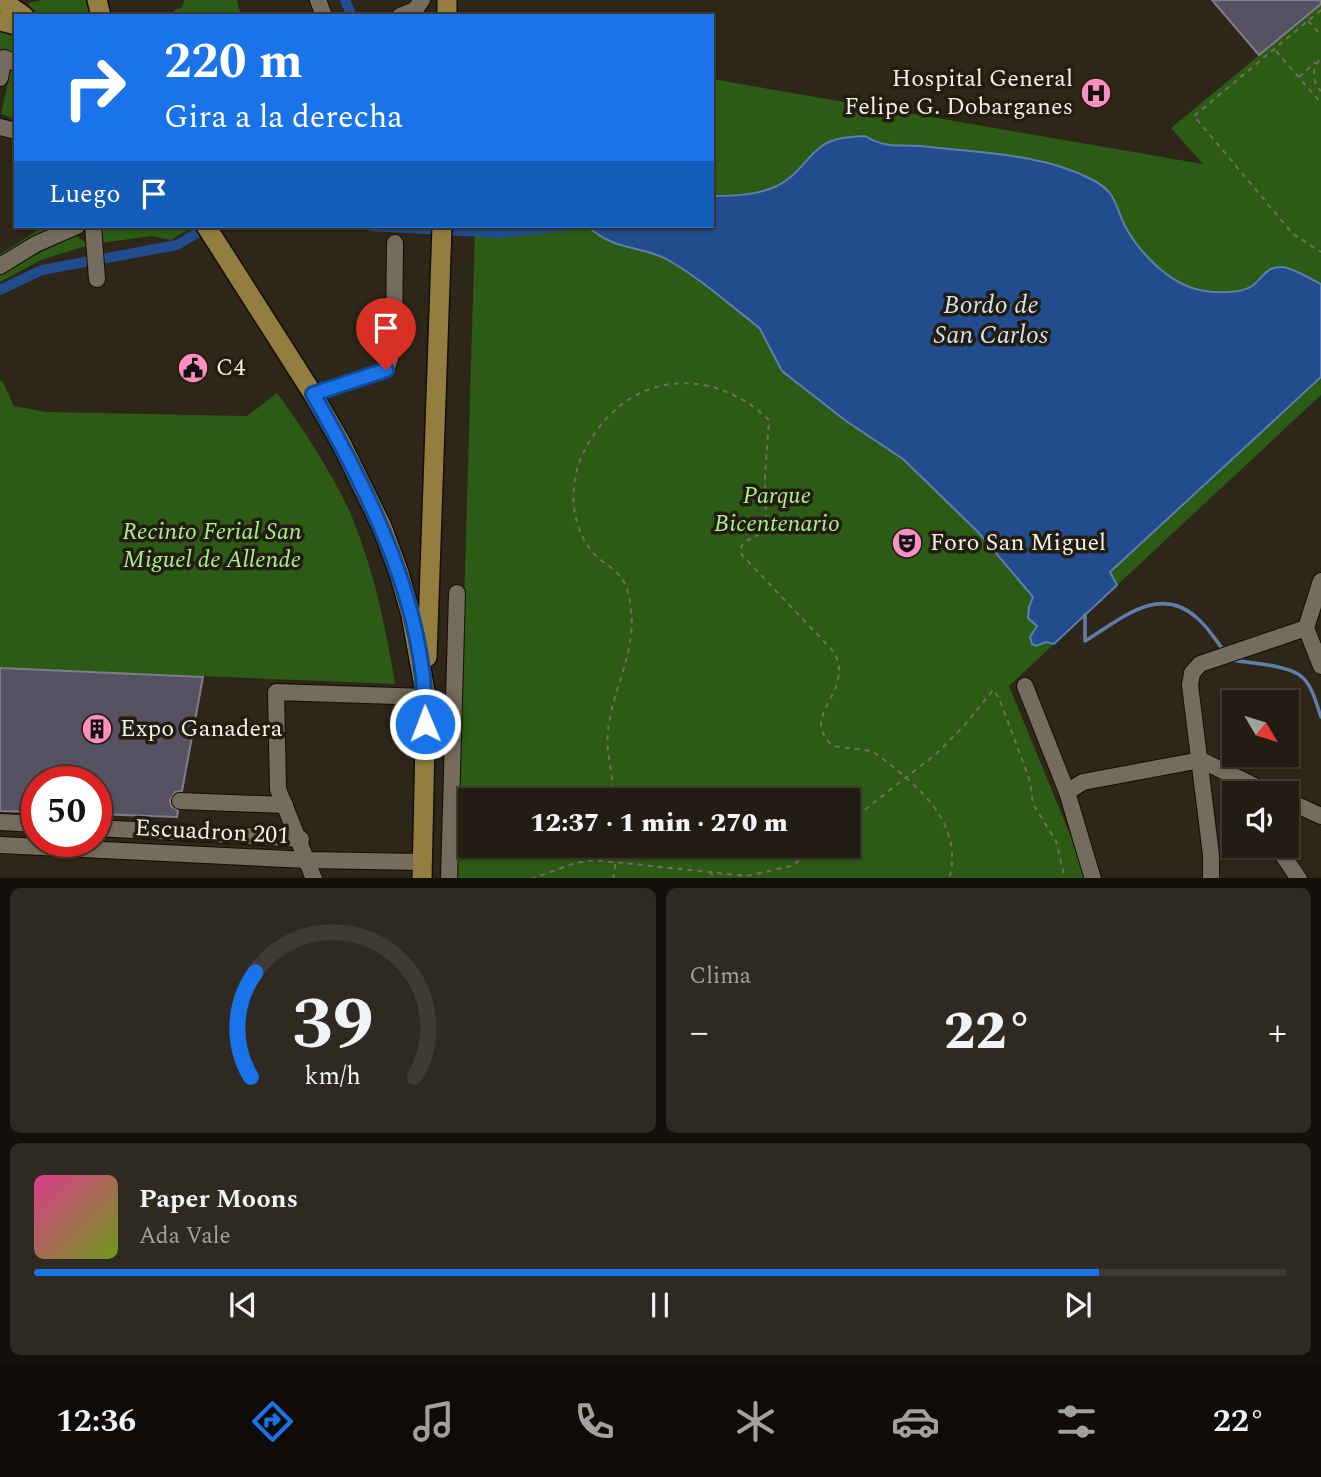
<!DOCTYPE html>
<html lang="es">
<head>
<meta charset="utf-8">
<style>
  body { margin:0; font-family:Spectral,serif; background:#2e2921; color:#f1f3f6; height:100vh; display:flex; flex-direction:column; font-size:26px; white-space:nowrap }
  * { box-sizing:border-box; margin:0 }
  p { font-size:23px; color:#a2a1a0 }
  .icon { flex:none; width:38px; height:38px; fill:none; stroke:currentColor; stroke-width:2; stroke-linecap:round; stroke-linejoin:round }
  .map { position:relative; height:878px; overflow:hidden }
  .details { display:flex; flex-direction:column; gap:10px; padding:10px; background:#130f0a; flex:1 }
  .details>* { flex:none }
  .banner { position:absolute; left:14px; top:14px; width:700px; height:214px; border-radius:0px; box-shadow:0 2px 5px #0004,0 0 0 2px #3f3a33; background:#1a73e8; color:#fff; overflow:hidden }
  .needle { width:46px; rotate:128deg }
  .buttons { position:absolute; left:1222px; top:690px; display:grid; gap:14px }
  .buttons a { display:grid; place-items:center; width:77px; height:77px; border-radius:0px; background:#221c13; box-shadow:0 2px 5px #0004,0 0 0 2px #3f3a33; font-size:35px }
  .speed { position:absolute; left:21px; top:766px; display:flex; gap:14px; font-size:35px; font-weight:700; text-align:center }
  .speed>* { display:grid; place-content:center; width:91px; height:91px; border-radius:50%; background:#221c13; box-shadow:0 2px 5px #0004,0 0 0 2px #3f3a33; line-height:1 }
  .speed .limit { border:10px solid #d22; background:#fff; color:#111 }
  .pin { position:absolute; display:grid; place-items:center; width:60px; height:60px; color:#fff; margin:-72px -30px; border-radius:50% 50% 50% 0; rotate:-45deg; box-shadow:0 0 7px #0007 }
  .pin .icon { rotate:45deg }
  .me { position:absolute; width:77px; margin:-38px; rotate:359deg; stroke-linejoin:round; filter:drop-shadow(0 0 5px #0008) }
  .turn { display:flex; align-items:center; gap:24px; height:147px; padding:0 35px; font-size:32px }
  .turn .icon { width:91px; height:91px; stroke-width:2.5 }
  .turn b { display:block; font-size:49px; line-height:60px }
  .then { display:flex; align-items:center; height:66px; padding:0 35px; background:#0003; gap:14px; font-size:26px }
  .big { font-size:52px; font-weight:800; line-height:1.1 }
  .details .widget { flex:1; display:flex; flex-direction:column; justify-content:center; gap:10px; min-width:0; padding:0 24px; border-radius:10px; background:#2e2921 }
  .details .dial { align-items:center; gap:0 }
  .dial svg { height:182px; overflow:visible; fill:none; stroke:#3f3a33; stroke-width:7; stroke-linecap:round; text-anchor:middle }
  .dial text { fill:#f1f3f6; stroke:none }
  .song { display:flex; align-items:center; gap:21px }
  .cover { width:84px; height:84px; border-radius:10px; background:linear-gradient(135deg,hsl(330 70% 55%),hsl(80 70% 35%)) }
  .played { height:7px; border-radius:4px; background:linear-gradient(90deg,#1a73e8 85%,#3f3a33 85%) }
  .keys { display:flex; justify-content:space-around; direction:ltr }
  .heat { display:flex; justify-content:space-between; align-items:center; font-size:38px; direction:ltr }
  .details .tiles { flex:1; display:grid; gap:10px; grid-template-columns:1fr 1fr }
  .widget:last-child { grid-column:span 2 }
  .trip { position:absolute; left:458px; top:788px; width:402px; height:70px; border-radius:0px; background:#221c13; box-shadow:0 2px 5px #0004,0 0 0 2px #3f3a33; font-weight:800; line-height:70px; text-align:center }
  .tabs { display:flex; height:112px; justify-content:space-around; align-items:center; background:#0e0b08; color:#a2a1a0 }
  .tabs .icon { width:49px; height:49px }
  .tabs .selected { color:#1a73e8 }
  .tabs b { font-size:32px; color:#f1f3f6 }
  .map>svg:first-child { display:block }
</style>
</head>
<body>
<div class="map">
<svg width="1321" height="879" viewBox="0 0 1321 879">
  <rect width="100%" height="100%" fill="#2d2619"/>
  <g fill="#2b5b14" fill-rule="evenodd">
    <path d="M42,0H86L90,16H42L29,6V3Z"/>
    <path d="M184,0H237L239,9L244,16H175L174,10L182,7Z"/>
    <path d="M1321,4V395L1009,686L1088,878L456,879L475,226H712V79L1203,164L1171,128ZM471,800H849V845H471Z"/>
    <path d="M0,27L16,30V55L0,49Z"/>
    <path d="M11,69L16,71V119L1,114Z"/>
    <path d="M45,226H63L0,260V254Z"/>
    <path d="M100,226H193L171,240L152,236L101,243Z"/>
    <path d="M75,235L89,245L41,260L0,282V273Z"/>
    <path d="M2,380L14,406L46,412L247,416L277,393C303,428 338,482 354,522C375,575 386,629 395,684L0,668V381Z"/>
  </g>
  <path fill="#214c8e" stroke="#617da9" stroke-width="2" d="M865,136C887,149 897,144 921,146C978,153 1041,153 1093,180C1117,193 1114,204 1125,226C1139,252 1169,284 1200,290C1213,293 1240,294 1252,286C1263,278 1266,266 1282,267C1294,268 1310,279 1321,284V377L1110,572L1117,585L1054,644L1046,642L1036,646L1032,644L1030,637L1037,626L1028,618L1029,607L1033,597L978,532L903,459L846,421L782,371L760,329L752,322C725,301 698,277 668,260C643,246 618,251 592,230L591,226H712V196C734,196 757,195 777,186C797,177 806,157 822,146C834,137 851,137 865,136Z"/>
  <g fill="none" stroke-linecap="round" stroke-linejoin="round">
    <g stroke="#617da9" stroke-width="3.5">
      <path d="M1085,615V641C1120,620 1159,583 1197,618C1208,627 1216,641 1225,652"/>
      <path d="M1232,660C1249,663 1290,665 1302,677C1313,687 1316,703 1321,717"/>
    </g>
    <g stroke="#214c8e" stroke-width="10">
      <path d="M345,0L352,16"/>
      <path d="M371,226L501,233L565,226"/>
      <path d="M0,290L42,270L177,245L209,226"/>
    </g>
  </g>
  <g fill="#565261" stroke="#807c8c" stroke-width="2">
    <path d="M1212,0H1321V4L1259,55Z"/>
    <path d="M0,668L203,677L182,791L175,792L170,800L171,806L178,811L177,817L96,814V782H37V812L0,811Z"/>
  </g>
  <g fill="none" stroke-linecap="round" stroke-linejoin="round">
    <g stroke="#150e04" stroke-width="18">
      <g id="minor">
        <path d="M318,0L324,16"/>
        <path d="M400,16L415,10L422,0"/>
        <path d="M0,78L4,58L16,63"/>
        <path d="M0,127L16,131"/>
        <path d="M93,226L97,279"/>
        <path d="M0,266L36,244L77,226"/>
        <path d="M313,394L386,370L394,347L395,243"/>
        <path d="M1321,581L1306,628L1321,666"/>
        <path d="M1025,686L1067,792L1093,879"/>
        <path d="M1067,792L1083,782L1201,760L1269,793"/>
        <path d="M1286,800L1321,816"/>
        <path d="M180,801L285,805"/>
        <path d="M0,822L37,824"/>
        <path d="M96,828L301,839"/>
        <path d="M0,845L308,860L422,862"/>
        <path d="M1276,845L1299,879"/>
        <path d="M314,879L278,789L276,692L426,697"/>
        <path d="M449,879L457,593"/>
        <path d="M1211,879V855L1190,685L1192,673L1200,664L1306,628"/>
      </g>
    </g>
    <g stroke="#150e04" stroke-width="22">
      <g id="major">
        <path d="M1,0L24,16"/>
        <path d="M97,0L101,16"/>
        <path d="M447,16V0"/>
        <path d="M0,21L16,25"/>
        <path d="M206,226L313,394L341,443L382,527L399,573L411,615L426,697L422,879"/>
        <path d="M427,657L442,226"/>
      </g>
    </g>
    <g stroke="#746e62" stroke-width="2" stroke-dasharray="5 5" stroke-linecap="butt">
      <path d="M1321,10L1194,116L1293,234L1321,252"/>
      <path d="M1308,21L1321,35"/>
      <path d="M1276,51L1321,103"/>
      <path d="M1319,60C1312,71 1312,81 1321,91"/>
      <path d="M1299,77L1316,62"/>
      <path d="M611,800C616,778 605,754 608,731C612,690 636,654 631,611C630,601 628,585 620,576C614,568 603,563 596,556C579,538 571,511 574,487C576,465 585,446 598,429C642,369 717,370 769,420L765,477L766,520L758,535L743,543L740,550L742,555L834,652C856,693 797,715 833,746L871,751L878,755C917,785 965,823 949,879"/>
      <path d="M849,822L936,754L964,726L993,690L999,698L1030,781L1033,804L1056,841L1065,879"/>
      <path d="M710,871L715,879"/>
      <path d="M531,879L575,863L594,860L747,876L791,866L824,845"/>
      <path d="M613,879L616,861L613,845"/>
    </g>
    <use href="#minor" stroke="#756c5e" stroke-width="16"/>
    <use href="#major" stroke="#947e3f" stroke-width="19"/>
  </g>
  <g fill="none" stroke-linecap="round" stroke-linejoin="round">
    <g stroke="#114b97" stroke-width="18">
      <path id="route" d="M386,370L313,394C369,492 428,609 425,724"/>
    </g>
    <use href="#route" stroke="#1a73e8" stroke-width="12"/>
  </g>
  <defs>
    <g id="hospital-disc" transform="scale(1.575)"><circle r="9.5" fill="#fd8ec0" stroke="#231c10"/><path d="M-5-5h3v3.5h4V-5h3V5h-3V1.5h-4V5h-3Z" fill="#111"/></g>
    <g id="civic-disc" transform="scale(1.575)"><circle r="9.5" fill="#fd8ec0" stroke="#231c10"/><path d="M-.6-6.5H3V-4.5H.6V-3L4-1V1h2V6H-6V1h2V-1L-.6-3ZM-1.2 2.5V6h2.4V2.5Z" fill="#111"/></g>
    <g id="theatre-disc" transform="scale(1.575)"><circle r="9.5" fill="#fd8ec0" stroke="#231c10"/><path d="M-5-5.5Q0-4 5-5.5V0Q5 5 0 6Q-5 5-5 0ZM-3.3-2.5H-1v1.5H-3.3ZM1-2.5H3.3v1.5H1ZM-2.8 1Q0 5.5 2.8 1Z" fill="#111"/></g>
    <g id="building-disc" transform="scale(1.575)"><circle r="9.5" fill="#fd8ec0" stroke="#231c10"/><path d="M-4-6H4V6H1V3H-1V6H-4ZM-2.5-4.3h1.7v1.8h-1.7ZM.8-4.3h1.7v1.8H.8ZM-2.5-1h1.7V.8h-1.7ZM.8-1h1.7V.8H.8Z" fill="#111"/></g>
  </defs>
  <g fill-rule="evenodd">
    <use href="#hospital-disc" x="1096" y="93"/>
    <use href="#civic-disc" x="193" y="368"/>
    <use href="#theatre-disc" x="907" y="543"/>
    <use href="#building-disc" x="97" y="729"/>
  </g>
  <g text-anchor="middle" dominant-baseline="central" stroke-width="7" stroke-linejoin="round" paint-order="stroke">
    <g font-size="24" fill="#f5f0e7" stroke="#231c10" text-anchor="start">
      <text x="1073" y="79" text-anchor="end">Hospital General<tspan x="1073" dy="28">Felipe G. Dobarganes</tspan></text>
      <text x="216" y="368">C4</text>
      <text x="930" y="543">Foro San Miguel</text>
      <text x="120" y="729">Expo Ganadera</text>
    </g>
    <g font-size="24" font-style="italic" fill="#a8f08c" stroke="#231c10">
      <text x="777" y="496">Parque<tspan x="777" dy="28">Bicentenario</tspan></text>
      <text x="212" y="532">Recinto Ferial San<tspan x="212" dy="28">Miguel de Allende</tspan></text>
    </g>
    <g font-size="24" fill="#f5f0e7" stroke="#231c10">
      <text transform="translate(212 832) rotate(3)">Escuadron 201</text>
    </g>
    <g font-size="26" font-style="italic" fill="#d2dff2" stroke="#231c10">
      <text x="991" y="305">Bordo de<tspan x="991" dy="30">San Carlos</tspan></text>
    </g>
  </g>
</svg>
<div class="buttons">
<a><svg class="needle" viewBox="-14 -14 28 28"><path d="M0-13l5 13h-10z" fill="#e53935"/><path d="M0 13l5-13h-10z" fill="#a2a1a0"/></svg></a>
<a><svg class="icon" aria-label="sound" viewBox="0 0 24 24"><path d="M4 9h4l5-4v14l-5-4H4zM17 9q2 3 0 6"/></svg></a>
</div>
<div class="speed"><div class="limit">50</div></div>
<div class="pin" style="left:386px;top:370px;background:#d93025"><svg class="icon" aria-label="arrive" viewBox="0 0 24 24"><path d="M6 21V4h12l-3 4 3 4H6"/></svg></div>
<svg class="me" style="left:425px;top:724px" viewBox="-20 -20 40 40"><circle r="17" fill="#1a73e8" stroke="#fff" stroke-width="3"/><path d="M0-11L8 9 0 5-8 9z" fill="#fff"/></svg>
<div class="trip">12:37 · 1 min · 270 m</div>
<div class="banner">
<div class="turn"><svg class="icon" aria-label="right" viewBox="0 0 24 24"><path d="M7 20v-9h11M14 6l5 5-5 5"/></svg><div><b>220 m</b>Gira a la derecha</div></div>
<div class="then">Luego<svg class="icon" aria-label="arrive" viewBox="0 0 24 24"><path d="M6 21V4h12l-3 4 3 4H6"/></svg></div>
</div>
</div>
<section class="details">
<div class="tiles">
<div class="widget dial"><svg viewBox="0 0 100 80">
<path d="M14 69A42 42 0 1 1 86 69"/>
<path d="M14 69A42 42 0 0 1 16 23" stroke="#1a73e8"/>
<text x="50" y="56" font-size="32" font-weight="700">39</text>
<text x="50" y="72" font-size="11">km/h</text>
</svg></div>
<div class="widget"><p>Clima</p>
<div class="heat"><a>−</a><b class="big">22°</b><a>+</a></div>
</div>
<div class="widget">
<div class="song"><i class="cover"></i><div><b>Paper Moons</b><p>Ada Vale</p></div></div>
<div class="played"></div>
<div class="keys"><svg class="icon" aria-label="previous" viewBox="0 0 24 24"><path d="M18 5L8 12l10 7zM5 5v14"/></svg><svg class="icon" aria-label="pause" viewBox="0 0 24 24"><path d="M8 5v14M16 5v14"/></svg><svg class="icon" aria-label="next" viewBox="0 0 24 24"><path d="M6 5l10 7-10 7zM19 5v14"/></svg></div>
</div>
</div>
</section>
<nav class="tabs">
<b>12:36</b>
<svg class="icon selected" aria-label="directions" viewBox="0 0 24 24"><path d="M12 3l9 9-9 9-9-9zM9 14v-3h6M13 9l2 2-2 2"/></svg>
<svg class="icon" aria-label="music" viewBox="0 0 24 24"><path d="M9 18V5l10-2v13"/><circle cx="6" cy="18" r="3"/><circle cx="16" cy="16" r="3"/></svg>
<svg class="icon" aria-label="phone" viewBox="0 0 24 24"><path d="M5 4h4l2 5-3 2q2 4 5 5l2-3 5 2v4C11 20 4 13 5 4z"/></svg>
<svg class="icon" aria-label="climate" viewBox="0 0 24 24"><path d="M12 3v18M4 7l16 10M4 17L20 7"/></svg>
<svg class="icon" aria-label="car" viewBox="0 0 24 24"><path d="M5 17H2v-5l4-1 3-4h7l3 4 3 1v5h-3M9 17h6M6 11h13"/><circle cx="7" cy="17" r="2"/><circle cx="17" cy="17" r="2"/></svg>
<svg class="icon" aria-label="filters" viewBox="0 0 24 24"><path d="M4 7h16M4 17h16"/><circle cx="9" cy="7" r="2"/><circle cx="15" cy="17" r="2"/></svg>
<b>22°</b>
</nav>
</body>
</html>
